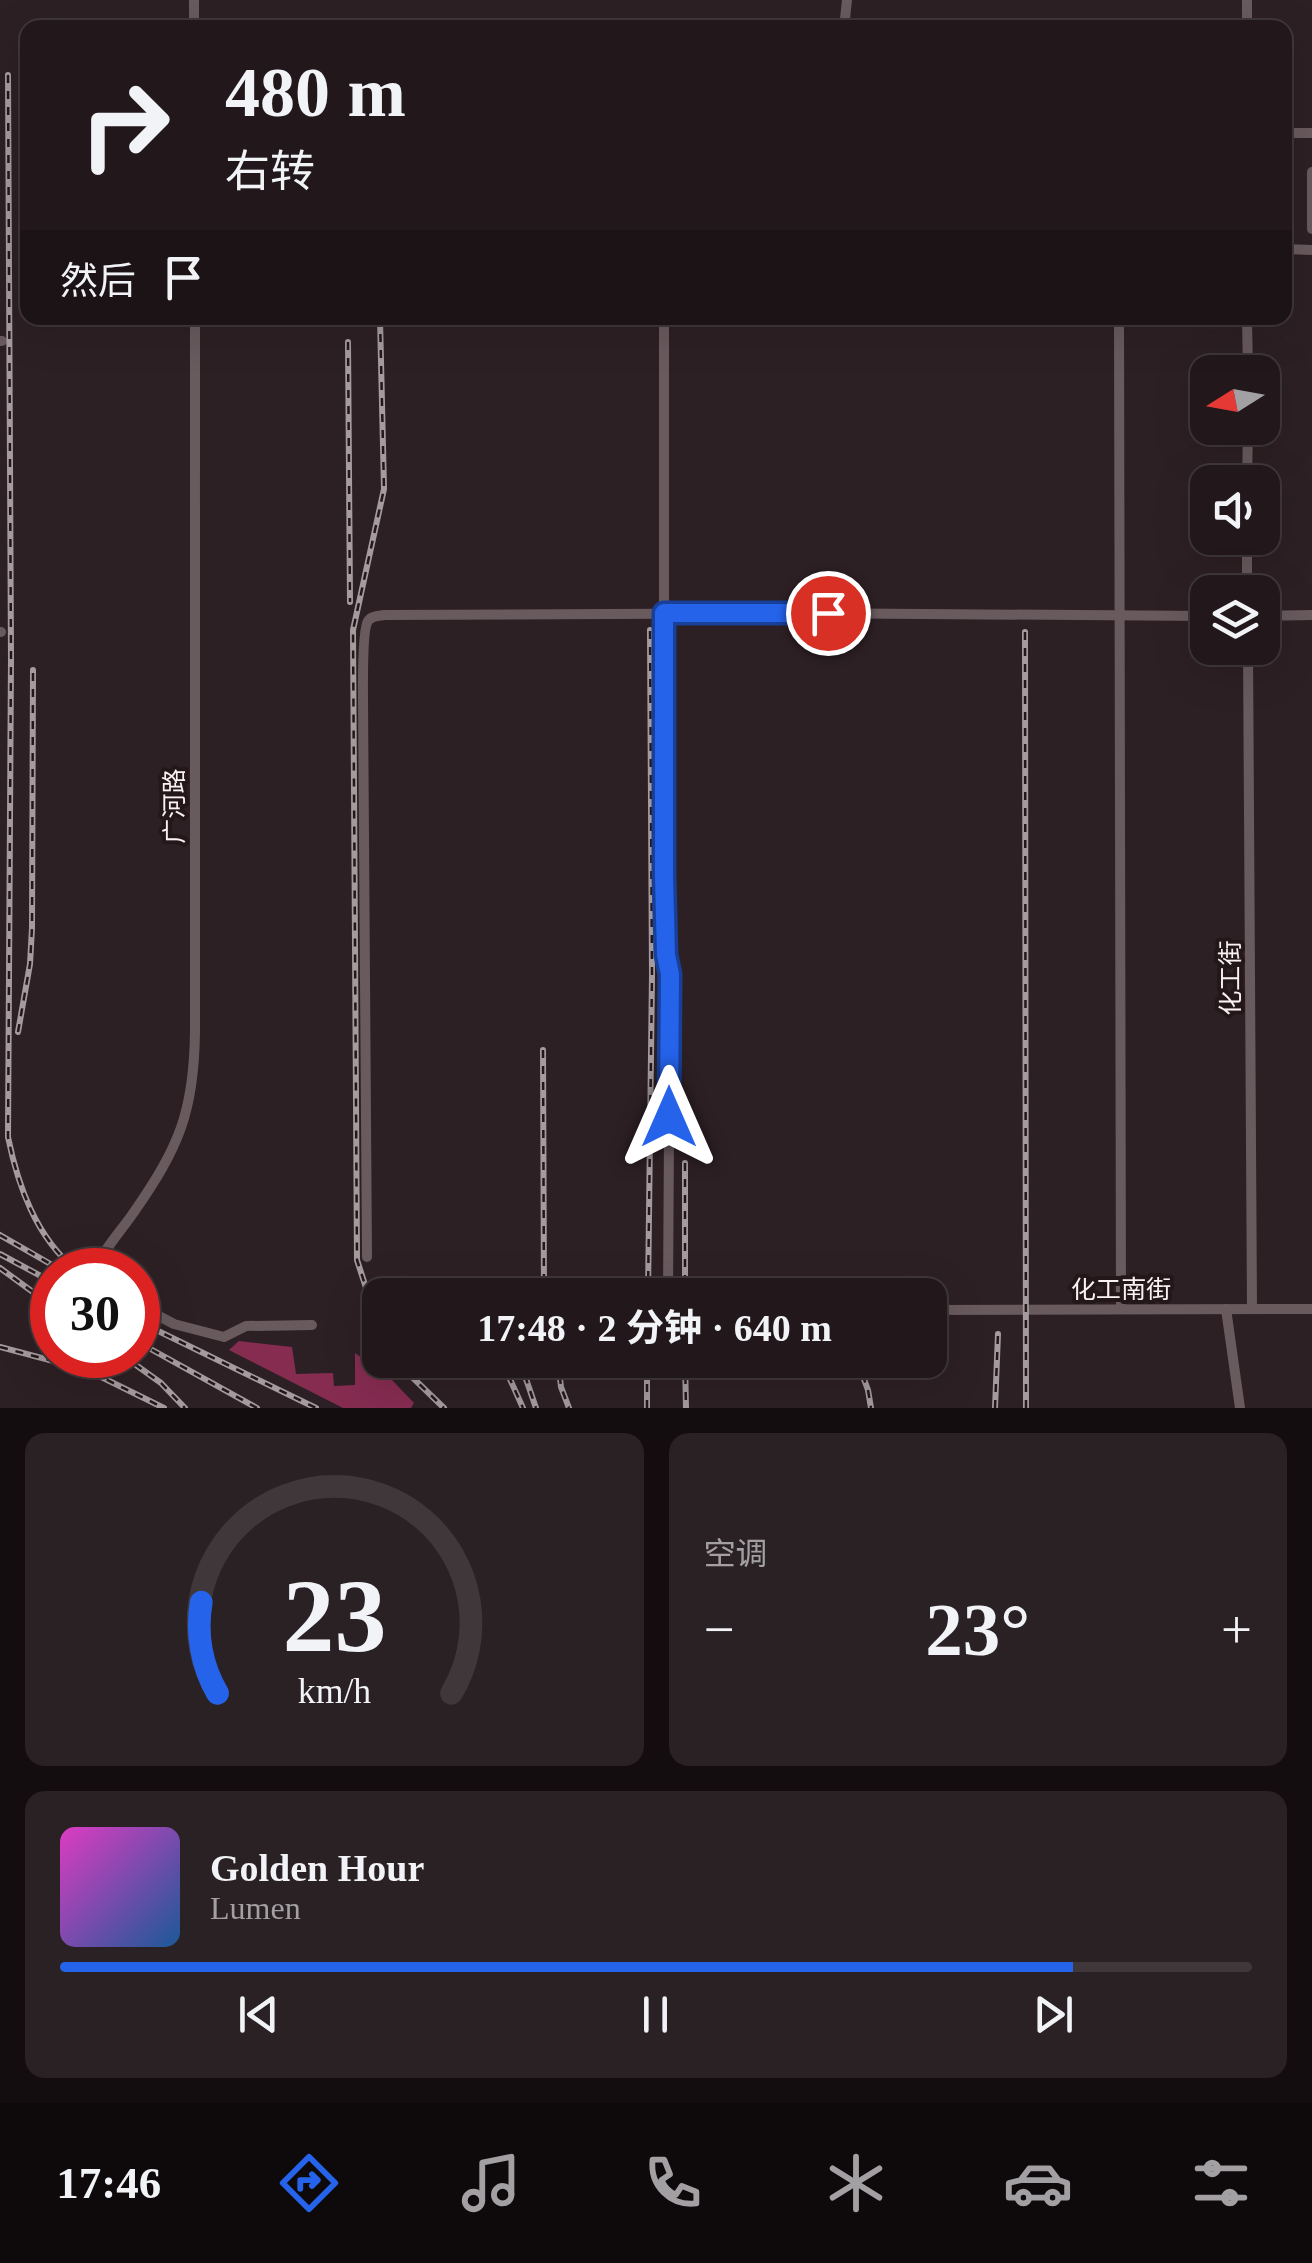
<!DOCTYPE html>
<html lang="zh">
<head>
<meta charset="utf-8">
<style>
  body { margin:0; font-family:"Times New Roman","Noto Sans SC",serif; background:#2a2124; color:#f1f3f6; height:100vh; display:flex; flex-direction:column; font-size:38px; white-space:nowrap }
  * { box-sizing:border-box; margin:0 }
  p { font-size:32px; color:#a2a0a3 }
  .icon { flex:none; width:55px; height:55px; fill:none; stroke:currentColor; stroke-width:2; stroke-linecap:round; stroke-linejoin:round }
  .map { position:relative; height:1408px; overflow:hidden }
  .details { display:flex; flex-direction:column; gap:25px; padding:25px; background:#130d0f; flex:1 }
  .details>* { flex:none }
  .hud { position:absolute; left:20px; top:20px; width:1272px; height:305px; border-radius:20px; box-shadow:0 10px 40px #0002,0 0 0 2px #3f373a; background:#22181b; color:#f1f3f6; overflow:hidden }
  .needle { width:65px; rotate:259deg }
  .buttons { position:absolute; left:1190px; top:355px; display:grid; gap:20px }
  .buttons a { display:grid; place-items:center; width:90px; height:90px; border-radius:20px; background:#22181b; box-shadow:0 10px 40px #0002,0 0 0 2px #3f373a; font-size:50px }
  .speed { position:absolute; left:30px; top:1248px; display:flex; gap:20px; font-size:50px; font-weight:700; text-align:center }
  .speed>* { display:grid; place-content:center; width:130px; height:130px; border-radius:50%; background:#22181b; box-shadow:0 10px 40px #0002,0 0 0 2px #3f373a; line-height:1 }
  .speed .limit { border:15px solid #d22; background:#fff; color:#111 }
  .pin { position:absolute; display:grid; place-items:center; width:85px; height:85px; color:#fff; margin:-42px; border:5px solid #fff; border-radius:50%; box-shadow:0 2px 10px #0007 }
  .me { position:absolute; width:110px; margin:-55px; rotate:0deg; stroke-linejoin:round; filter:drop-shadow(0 0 8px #0008) }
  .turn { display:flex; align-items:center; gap:35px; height:210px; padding:0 40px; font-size:45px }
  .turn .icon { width:130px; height:130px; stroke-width:2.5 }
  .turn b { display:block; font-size:70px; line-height:85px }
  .then { display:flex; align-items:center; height:95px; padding:0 40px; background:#0003; gap:20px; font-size:38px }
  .big { font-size:75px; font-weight:700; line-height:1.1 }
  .details .card { flex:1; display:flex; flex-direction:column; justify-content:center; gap:15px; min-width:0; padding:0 35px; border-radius:20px; background:#2a2124 }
  .details .dial { align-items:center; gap:0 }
  .dial svg { height:260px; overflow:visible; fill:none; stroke:#3f373a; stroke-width:7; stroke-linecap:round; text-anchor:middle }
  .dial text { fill:#f1f3f6; stroke:none }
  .song { display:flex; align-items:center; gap:30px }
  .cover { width:120px; height:120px; border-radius:15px; background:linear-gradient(135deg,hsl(310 70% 55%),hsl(210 70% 35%)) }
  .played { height:10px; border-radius:5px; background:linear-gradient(90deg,#2563eb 85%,#3f373a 85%) }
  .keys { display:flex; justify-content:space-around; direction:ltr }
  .heat { display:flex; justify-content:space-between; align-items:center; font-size:55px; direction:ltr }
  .details .tiles { flex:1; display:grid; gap:25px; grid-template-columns:1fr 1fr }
  .card:last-child { grid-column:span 2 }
  .trip { position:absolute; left:362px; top:1278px; width:585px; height:100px; border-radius:20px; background:#22181b; box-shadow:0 10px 40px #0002,0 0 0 2px #3f373a; font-weight:700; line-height:100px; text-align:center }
  .dock { display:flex; height:160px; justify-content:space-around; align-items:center; background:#0e0a0b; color:#a2a0a3 }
  .dock .icon { width:70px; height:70px }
  .dock .current { color:#2563eb }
  .dock b { font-size:45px; color:#f1f3f6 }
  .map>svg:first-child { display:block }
</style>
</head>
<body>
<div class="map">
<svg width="1312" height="1408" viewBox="0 0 1312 1408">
  <rect width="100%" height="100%" fill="#2d2024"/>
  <path fill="#862c51" d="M239,1341L292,1347L296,1374L333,1373L334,1386L355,1385V1353L393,1381L414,1403L411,1408H343L229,1350Z"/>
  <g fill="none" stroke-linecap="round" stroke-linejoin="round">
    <g stroke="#695a5e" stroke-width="10">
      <path d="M194,0V28"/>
      <path d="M1247,0V28"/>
      <path d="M844,28L847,0"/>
      <path d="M1285,133H1312"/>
      <path d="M1312,172V229"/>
      <path d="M1285,249L1312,250"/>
      <path d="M664,318V877L666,955L670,975L668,1295"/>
      <path d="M1119,318L1121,1309"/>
      <path d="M1247,318L1248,372"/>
      <path d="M0,341H2"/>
      <path d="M1247,482L1248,428"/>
      <path d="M1247,538V592"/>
      <path d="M1262,616L1312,615"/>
      <path d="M0,632H1"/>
      <path d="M1248,648L1252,1309"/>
      <path d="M367,1257L363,700C363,686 362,629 368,621C371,616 378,616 384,615L793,613L1208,616"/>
      <path d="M95,1270C103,1250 121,1231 134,1212C179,1147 194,1112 195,1032V318"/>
      <path d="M138,1305L174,1324L224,1337L246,1326L312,1325"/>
      <path d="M1226,1309L1240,1408"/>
      <path d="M930,1310L1312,1309"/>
    </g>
    <g stroke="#a59b9e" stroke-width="6">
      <g id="rail">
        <path d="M8,75L11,658L8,1137C18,1186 36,1237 76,1270"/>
        <path d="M380,318L384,489L353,630L357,1260L380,1331"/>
        <path d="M348,342L350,602"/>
        <path d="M1025,632L1026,1408"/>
        <path d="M18,1032L30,964L32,928L33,670"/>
        <path d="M543,1050L544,1295"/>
        <path d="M685,1163V1295"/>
        <path d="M0,1235L61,1270"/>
        <path d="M0,1254L52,1282"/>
        <path d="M0,1268L52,1306"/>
        <path d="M648,1295L652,975L650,630"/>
        <path d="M150,1327L316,1408"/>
        <path d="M138,1342L257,1408"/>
        <path d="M0,1347L87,1370L164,1408"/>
        <path d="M122,1355L161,1383L185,1408"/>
        <path d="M399,1360L409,1374L444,1408"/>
        <path d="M505,1360L509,1377L523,1408"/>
        <path d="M523,1360L525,1376L536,1408"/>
        <path d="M558,1360L561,1387L569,1408"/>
        <path d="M685,1360L686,1408"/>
        <path d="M857,1360L868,1390L871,1408"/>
        <path d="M647,1408V1360"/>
        <path d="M995,1408L998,1334"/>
      </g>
    </g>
    <use href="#rail" stroke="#23171a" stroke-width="2.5" stroke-dasharray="8" stroke-linecap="butt"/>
  </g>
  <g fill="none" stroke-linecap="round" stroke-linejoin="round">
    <g stroke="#184099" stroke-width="25">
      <path id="route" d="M669,1117L670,974L666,955L664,877V613H828"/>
    </g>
    <use href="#route" stroke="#2563eb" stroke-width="18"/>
  </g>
  <g text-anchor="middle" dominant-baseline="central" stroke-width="8" stroke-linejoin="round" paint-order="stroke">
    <g font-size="25" fill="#faf1f4" stroke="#23171a">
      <text transform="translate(174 806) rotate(-90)">广河路</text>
      <text transform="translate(1230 978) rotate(-90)">化工街</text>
      <text x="1121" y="1289">化工南街</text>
    </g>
  </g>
</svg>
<div class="buttons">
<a><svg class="needle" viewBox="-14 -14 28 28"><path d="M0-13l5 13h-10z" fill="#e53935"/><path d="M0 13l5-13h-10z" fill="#a2a0a3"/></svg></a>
<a><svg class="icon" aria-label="sound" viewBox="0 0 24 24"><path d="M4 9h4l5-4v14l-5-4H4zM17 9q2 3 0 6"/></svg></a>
<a><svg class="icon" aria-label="layers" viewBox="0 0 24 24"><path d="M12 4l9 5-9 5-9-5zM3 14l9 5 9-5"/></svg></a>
</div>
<div class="speed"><div class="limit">30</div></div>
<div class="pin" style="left:828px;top:613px;background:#d93025"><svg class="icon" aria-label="arrive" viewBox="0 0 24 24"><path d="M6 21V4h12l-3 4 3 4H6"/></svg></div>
<svg class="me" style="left:669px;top:1117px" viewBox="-20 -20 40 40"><path d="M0-17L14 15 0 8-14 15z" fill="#2563eb" stroke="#fff" stroke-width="4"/></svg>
<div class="trip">17:48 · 2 分钟 · 640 m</div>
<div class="hud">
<div class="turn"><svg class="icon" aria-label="right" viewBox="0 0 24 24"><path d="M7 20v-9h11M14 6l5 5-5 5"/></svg><div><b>480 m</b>右转</div></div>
<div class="then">然后<svg class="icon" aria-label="arrive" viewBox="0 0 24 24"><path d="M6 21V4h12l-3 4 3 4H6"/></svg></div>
</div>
</div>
<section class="details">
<div class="tiles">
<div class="card dial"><svg viewBox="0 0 100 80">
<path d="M14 69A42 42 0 1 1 86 69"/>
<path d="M14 69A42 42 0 0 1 9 41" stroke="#2563eb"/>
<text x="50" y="56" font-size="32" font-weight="700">23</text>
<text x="50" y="72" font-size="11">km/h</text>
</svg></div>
<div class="card"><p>空调</p>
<div class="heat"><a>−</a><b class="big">23°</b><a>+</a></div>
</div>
<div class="card">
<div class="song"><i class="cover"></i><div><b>Golden Hour</b><p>Lumen</p></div></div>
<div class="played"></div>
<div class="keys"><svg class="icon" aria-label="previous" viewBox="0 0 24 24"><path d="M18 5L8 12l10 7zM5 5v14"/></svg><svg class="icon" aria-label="pause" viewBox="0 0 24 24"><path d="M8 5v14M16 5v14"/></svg><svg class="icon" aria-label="next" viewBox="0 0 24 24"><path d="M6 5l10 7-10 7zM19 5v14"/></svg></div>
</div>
</div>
</section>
<nav class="dock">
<b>17:46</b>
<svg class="icon current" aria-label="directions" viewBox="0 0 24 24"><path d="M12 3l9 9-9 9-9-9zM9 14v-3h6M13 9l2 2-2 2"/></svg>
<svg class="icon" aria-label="music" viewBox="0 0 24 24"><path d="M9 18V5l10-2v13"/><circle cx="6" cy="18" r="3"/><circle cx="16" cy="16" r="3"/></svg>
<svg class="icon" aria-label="phone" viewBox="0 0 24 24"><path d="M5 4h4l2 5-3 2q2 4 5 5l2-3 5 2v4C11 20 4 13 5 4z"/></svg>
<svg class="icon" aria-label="climate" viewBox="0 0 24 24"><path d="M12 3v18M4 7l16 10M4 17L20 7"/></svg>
<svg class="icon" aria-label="car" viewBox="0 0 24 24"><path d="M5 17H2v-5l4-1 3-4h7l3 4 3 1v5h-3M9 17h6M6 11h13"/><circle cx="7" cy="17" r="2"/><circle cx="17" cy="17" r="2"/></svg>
<svg class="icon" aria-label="filters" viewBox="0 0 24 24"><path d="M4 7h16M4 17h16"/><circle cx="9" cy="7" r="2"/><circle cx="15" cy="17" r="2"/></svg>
</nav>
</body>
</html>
